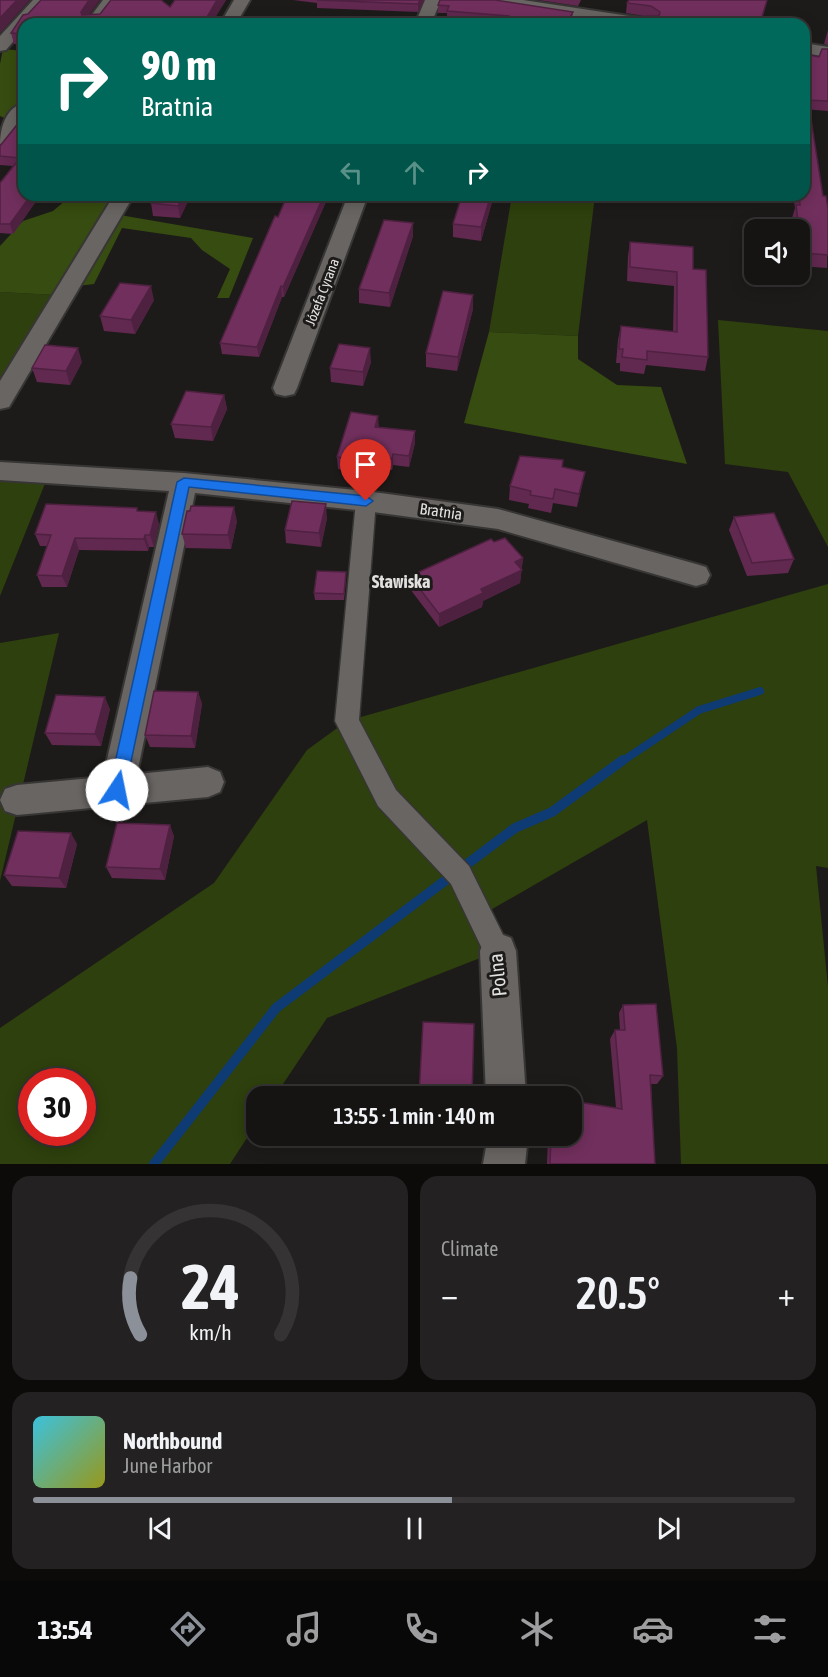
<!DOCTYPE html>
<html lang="en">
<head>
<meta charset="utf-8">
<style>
  body { margin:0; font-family:"Asap Condensed",sans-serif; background:#232121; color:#f1f3f6; height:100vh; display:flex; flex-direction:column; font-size:22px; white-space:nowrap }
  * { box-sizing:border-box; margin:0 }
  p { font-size:20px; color:#9e9ea0 }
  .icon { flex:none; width:33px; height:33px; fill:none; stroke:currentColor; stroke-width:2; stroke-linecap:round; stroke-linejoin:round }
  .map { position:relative; height:1164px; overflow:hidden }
  .side { display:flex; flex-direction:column; gap:12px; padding:12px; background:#0c0b0a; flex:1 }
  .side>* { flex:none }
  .hud { position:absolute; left:18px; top:18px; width:792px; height:183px; border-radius:18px; box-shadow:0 3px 15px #0003,0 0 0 2px #353333; background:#00695c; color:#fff; overflow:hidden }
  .buttons { position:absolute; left:744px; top:219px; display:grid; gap:12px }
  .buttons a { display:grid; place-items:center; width:66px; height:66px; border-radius:12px; background:#161413; box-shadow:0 3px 15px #0003,0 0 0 2px #353333; font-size:30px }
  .speed { position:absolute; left:18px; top:1068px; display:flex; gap:12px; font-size:30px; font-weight:700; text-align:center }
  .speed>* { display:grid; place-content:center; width:78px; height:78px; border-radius:50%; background:#161413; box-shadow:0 3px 15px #0003,0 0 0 2px #353333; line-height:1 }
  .speed .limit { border:9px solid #d22; background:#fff; color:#111 }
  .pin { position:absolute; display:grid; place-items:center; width:51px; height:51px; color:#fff; margin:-62px -26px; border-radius:50% 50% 50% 0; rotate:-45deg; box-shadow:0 0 6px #0007 }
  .pin .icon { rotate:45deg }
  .me { position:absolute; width:66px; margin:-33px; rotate:11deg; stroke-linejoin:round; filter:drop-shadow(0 0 4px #0008) }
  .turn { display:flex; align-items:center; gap:21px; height:126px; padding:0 24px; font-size:27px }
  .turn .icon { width:78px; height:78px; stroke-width:2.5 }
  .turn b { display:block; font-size:42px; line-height:51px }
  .lanes { display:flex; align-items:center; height:57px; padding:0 24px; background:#0003; justify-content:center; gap:30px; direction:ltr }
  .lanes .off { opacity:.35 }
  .big { font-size:45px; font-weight:600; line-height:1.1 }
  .side .card { flex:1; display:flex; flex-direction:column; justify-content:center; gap:9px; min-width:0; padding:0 21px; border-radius:18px; background:#232121 }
  .side .dial { align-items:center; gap:0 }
  .dial svg { height:156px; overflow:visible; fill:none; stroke:#353333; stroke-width:7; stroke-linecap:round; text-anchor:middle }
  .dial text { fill:#f1f3f6; stroke:none }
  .song { display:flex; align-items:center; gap:18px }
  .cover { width:72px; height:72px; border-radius:9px; background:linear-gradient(135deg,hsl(190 70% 55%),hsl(60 70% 35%)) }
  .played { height:6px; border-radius:3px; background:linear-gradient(90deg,#8c9099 55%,#353333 55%) }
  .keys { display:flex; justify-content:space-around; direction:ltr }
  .heat { display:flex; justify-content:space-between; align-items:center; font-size:33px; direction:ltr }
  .side .tiles { flex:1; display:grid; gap:12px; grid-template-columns:1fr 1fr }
  .card:last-child { grid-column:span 2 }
  .trip { position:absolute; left:246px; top:1086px; width:336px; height:60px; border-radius:18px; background:#161413; box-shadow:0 3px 15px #0003,0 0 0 2px #353333; font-weight:600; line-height:60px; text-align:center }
  .tabs { display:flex; height:96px; justify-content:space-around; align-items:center; background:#090808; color:#9e9ea0 }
  .tabs .icon { width:42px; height:42px }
  .tabs .selected { color:#8c9099 }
  .tabs b { font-size:27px; color:#f1f3f6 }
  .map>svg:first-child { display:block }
</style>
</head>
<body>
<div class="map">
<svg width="828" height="1164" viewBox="0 0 828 1164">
  <rect width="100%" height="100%" fill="#1d1b19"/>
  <g fill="#2e400d" fill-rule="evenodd">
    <path d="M512,195H595L578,336L489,332Z"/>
    <path d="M0,292L56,295L0,385Z"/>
    <path d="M718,320L828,331V547L788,472L725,464Z"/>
    <path d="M0,476L46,481L0,596Z"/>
    <path d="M828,584V868L816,866L828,987V1164H681L677,1048L647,820L487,912L498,951L327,1018L275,1096H256V1124L230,1164H0V1028L214,883L307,750L347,721ZM32,1082H82V1132H32Z"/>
    <path d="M59,633L0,881V643Z"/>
  </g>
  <g fill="#374c10">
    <path d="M3,49L24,51V100L9,120L0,116V64Z"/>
    <path d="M72,195H114L56,295L0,292V246L23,221L53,211Z"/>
    <path d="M120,215L253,238L229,298H217L230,269L202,250L191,238L122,228L94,284L77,286Z"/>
    <path d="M489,332L578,336V359L617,385L661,387L687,464L464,423Z"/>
  </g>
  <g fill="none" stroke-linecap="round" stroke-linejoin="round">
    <path stroke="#0e3b74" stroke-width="8" d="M621,762L699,710L760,691"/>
    <path stroke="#0e3b74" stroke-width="10" d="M154,1164L276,1008L515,828L552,812L623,760"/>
    <g stroke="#373635" stroke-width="3">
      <path id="pedestrian" d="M366,494L373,496L376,501L359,720L396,790L469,866L511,951L508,961L498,964L488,961L451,884L378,806L335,721L356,501L359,496Z"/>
    </g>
    <g stroke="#373635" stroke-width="4">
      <g id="minor">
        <path d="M33,0H50L29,24H24V29L6,50L0,51V36Z"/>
        <path d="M103,0H119L101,24H85Z"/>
        <path d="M234,0H250L236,24H220Z"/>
        <path d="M425,0H441L431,24H415Z"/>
        <path d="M484,0H523L649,19L657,24H617L492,5Z"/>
        <path d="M804,43L828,47V57L804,53Z"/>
        <path d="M24,103C24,118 18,139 0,144C0,128 6,107 24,103Z"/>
        <path d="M114,195H134L9,407L0,409V381Z"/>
        <path d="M348,195H368L297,388L294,394L285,396L276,394L273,388Z"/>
        <path d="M0,462L184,473L366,491L498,509L696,564L706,567L710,575L706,583L696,586L498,529L366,511L195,493L137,774L208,767L220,772L224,782L220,792L208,797L17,815L5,811L0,800L5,789L17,785L103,777L169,491L0,480Z"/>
        <path d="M498,933L511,938L516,951L526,1096H486L480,951L485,938Z"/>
        <path d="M488,1136H528L525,1164H483Z"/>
      </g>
    </g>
    <use href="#pedestrian" fill="#686563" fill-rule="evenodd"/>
    <use href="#minor" fill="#686563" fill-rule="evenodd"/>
  </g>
  <g fill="#612850">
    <path d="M226,0L211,24H24V45L14,44L11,33L28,14H100Z"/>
    <path d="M293,0H424L418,12L317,8V3Z"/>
    <path d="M538,0H581L578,6Z"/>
    <path d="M767,0L760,24H642L644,16L626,13L627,3Z"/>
    <path d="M438,5L573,12L572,19L591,24H508V23L447,19V13H438Z"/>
    <path d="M828,30V45L824,44Z"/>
    <path d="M828,49V111L804,109V54L819,57Z"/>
    <path d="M24,116V195H39V197L13,234L0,233V183L13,166L0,165V146Z"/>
    <path d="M153,195H191L180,218L153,216L151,203L154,198Z"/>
    <path d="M290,195H329L284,297H282L259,357L222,354L220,343L278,217Z"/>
    <path d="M462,195H494L481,241L453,237V224Z"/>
    <path d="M793,195L823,196L828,209L827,268L801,266L800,258V230H793L792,218L795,208Z"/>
    <path d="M413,223V236L390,307L359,303V289Z"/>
    <path d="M630,242L693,269L708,357L705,371L646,365L644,374L620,371V363H616L618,340L621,326L673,332L674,286L627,281L628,256Z"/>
    <path d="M473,295V309L457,371L426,367V353Z"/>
    <path d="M154,300L135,334L104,331L100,316Z"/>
    <path d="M82,362L70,385L37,382L32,368Z"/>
    <path d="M371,362L363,386L331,382L330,368Z"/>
    <path d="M224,395L227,409L213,441L175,438L171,424Z"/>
    <path d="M379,427L415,431V443L409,467L393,465L392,470L366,467L365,472L338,469L337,457Z"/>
    <path d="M562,467L585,472L577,507L553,503L551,513L528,508L529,504L509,500L510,486Z"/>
    <path d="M138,511L159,524L154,547H149L148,551L79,550L67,587H42L37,575L47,546H40L35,534Z"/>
    <path d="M734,517L794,559L788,573L747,576L729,530Z"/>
    <path d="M327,518L321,547L286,543L285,530Z"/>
    <path d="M237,521L231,549L186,548L182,534Z"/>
    <path d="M494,542L523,558L520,583L483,601L482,607L439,627L410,589V576Z"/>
    <path d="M346,579L344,600H315L314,593Z"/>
    <path d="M198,692L202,704L195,748L150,747L145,735Z"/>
    <path d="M110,709L101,746L52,745L45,733Z"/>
    <path d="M174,836L165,880L112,878L106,867Z"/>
    <path d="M77,844L66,888L12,886L4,875Z"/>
    <path d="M623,1005L663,1076L657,1084H651L655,1164H547L548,1136H572L616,1108L610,1039L615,1030H620L619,1013Z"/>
  </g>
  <g fill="#4f2141">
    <path d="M17,0H30L0,33V18Z"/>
    <path d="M89,0H100L83,23L81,12Z"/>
    <path d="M217,0H226L211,24H203Z"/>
    <path d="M420,0H424L418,12V4Z"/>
    <path d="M31,195H39V197L13,234L10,224Z"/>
    <path d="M183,195H191L180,218L178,206Z"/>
    <path d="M324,195H329L284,297L283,287Z"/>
    <path d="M491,195H494L481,241V227Z"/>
    <path d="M413,223V236L390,307L389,293Z"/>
    <path d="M151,286L154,300L135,334L131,320Z"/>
    <path d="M281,286L282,297L259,357L257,347Z"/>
    <path d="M473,295V309L457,371L458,357Z"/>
    <path d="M78,348L82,362L70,385L66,371Z"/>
    <path d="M370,348L371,362L363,386V372Z"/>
    <path d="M224,395L227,409L213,441L211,427Z"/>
    <path d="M378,416L379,427H375Z"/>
    <path d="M415,431V443L409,467V456Z"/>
    <path d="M393,454V465L392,470V459Z"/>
    <path d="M366,455V467L365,472L364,461Z"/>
    <path d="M585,472L582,485L577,507L579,494Z"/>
    <path d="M326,504L327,518L321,547L319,533Z"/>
    <path d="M234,507L237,521L231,549L228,535Z"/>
    <path d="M156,512L159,524L154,547L150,535Z"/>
    <path d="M145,535L149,547L148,551L144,539Z"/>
    <path d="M75,538L79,550L67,587L62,576Z"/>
    <path d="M523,558L520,583L483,601L482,607L439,627V614L481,589L515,562Z"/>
    <path d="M198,692L202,704L195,748L191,736Z"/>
    <path d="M105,697L110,709L101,746L95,734Z"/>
    <path d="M170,825L174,836L165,880L160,869Z"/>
    <path d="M71,833L77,844L66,888L59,878Z"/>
  </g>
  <g fill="#712f5d" stroke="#4f2141" stroke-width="1.5">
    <path d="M0,0H17L0,18Z"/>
    <path d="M41,0H89L81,12L82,15L100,14L111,0H161L170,7L175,0H217L203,24H69L57,23L56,24H24V34L11,33L23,15L28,14Z"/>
    <path d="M317,0H420L418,4Z"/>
    <path d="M440,0H495L573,12L569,19L591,21V24H548L549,20L509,18V16L447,11L449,6L438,5Z"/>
    <path d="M629,0H767L760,24H643L644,16H659L660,12L651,6L627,3Z"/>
    <path d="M822,49H828V101L804,100V54L819,57Z"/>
    <path d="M804,113H810L823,196H826L828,209V255L805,253L803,242H800V230H799L796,205H800L799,195H804Z"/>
    <path d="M24,116V195H31L10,224H0V183L20,158L0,156V146Z"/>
    <path d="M155,195H183L178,206L151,203Z"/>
    <path d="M290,195H324L283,287L281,286L257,347L220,343L275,216L278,217L287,196H290Z"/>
    <path d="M462,195H491L481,227L453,224Z"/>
    <path d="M384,220L413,223L389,293L359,289Z"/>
    <path d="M630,242L693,247V269L706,270L708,357L647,351V360L622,357L623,349H619L621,326L677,332V272L630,267Z"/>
    <path d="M120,283L151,286L131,320L100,316Z"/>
    <path d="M443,291L473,295L458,357L426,353Z"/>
    <path d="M339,344L370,348L363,372L330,368Z"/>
    <path d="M45,345L78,348L66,371L32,368Z"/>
    <path d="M186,391L224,395L211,427L171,424Z"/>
    <path d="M351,412L378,416L375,427L415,431L409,456L393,454L392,459L366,455L364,461L337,457Z"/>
    <path d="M520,456L563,460L562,467L585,472L579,494L555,489L553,499L530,495L531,491L510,486Z"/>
    <path d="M292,501L326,504L319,533L285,530Z"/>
    <path d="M46,504L137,508V511L156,512L150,535H145L144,539L75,538L62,576L37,575L51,535L35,534Z"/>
    <path d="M191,506L234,507L228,535L182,534L187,511H190Z"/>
    <path d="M774,513L794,559L752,563L734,517Z"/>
    <path d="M505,538L523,558L515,562L522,570L481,589L483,593L439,614L410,576L491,539L494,542Z"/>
    <path d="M317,571L346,572L344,594L314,593Z"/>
    <path d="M154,691L198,692L191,736L145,735Z"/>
    <path d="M56,695L105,697L95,734L45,733Z"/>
    <path d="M117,823L170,825L160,869L106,867Z"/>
    <path d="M18,831L71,833L59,878L4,875Z"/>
    <path d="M656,1004L663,1076L650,1075L655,1164H550L551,1136H572V1101L622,1109L615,1030H625L623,1005Z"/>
    <path d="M423,1022L474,1024L472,1096H419Z"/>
  </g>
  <path fill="#1a73e8" stroke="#114b97" stroke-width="1.5" d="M184,478L366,496L373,501L366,506L189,487L125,790L122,795L117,797L111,795L109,790L177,482Z"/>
  <g text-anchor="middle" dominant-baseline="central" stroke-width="6" stroke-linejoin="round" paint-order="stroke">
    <g font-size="14" fill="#e3e1e0" stroke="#1d1b19">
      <text transform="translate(322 292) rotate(-69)">Józefa Cyrana</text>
    </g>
    <g font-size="16" fill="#e3e1e0" stroke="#1d1b19">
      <text transform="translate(441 511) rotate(8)">Bratnia</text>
    </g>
    <g font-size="18" font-weight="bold" fill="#e3e1e0" stroke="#1d1b19">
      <text x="401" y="581">Stawiska</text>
    </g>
    <g font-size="20" fill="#e3e1e0" stroke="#1d1b19">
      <text transform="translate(497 975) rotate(-96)">Polna</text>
    </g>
  </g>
</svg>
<div class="buttons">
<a><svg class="icon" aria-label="sound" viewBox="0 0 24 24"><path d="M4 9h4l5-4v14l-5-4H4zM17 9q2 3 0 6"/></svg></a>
</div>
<div class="speed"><div class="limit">30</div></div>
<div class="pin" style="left:366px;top:501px;background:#d93025"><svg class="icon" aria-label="arrive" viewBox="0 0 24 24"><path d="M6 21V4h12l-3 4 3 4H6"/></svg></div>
<svg class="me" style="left:117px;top:790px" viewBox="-20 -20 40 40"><circle r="19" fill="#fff"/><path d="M0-13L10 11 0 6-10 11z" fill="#1a73e8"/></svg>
<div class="trip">13:55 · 1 min · 140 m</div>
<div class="hud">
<div class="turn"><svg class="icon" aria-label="right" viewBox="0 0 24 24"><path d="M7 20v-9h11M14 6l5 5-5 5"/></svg><div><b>90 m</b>Bratnia</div></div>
<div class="lanes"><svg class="icon off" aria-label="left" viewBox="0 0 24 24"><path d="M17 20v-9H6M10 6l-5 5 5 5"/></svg><svg class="icon off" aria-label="ahead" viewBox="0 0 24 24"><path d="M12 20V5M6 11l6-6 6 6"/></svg><svg class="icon" aria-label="right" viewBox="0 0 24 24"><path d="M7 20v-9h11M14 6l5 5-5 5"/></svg></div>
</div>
</div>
<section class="side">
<div class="tiles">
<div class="card dial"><svg viewBox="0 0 100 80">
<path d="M14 69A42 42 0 1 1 86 69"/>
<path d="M14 69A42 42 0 0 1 9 40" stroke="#8c9099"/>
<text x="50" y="56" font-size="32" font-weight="700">24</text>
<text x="50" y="72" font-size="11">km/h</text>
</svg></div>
<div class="card"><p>Climate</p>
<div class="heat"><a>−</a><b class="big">20.5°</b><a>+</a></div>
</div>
<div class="card">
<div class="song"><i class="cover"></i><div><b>Northbound</b><p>June Harbor</p></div></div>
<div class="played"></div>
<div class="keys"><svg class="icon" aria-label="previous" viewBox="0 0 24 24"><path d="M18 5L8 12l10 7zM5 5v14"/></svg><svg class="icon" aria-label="pause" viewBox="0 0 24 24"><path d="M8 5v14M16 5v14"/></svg><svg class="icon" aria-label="next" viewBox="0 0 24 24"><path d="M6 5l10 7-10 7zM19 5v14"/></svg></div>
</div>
</div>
</section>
<nav class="tabs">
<b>13:54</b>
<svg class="icon selected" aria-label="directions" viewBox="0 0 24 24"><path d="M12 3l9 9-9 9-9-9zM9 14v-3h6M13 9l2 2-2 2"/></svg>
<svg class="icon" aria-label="music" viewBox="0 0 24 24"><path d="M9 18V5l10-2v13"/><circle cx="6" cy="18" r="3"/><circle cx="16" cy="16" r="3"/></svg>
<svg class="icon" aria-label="phone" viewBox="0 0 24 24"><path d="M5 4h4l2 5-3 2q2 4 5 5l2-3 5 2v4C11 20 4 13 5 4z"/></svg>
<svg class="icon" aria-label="climate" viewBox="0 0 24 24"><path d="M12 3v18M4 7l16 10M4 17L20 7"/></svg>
<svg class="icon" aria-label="car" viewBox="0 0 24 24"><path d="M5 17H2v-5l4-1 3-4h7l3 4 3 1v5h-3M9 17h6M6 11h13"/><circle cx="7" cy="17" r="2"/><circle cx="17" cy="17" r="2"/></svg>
<svg class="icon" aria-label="filters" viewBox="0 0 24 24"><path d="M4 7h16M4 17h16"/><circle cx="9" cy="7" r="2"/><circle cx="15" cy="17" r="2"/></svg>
</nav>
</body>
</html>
